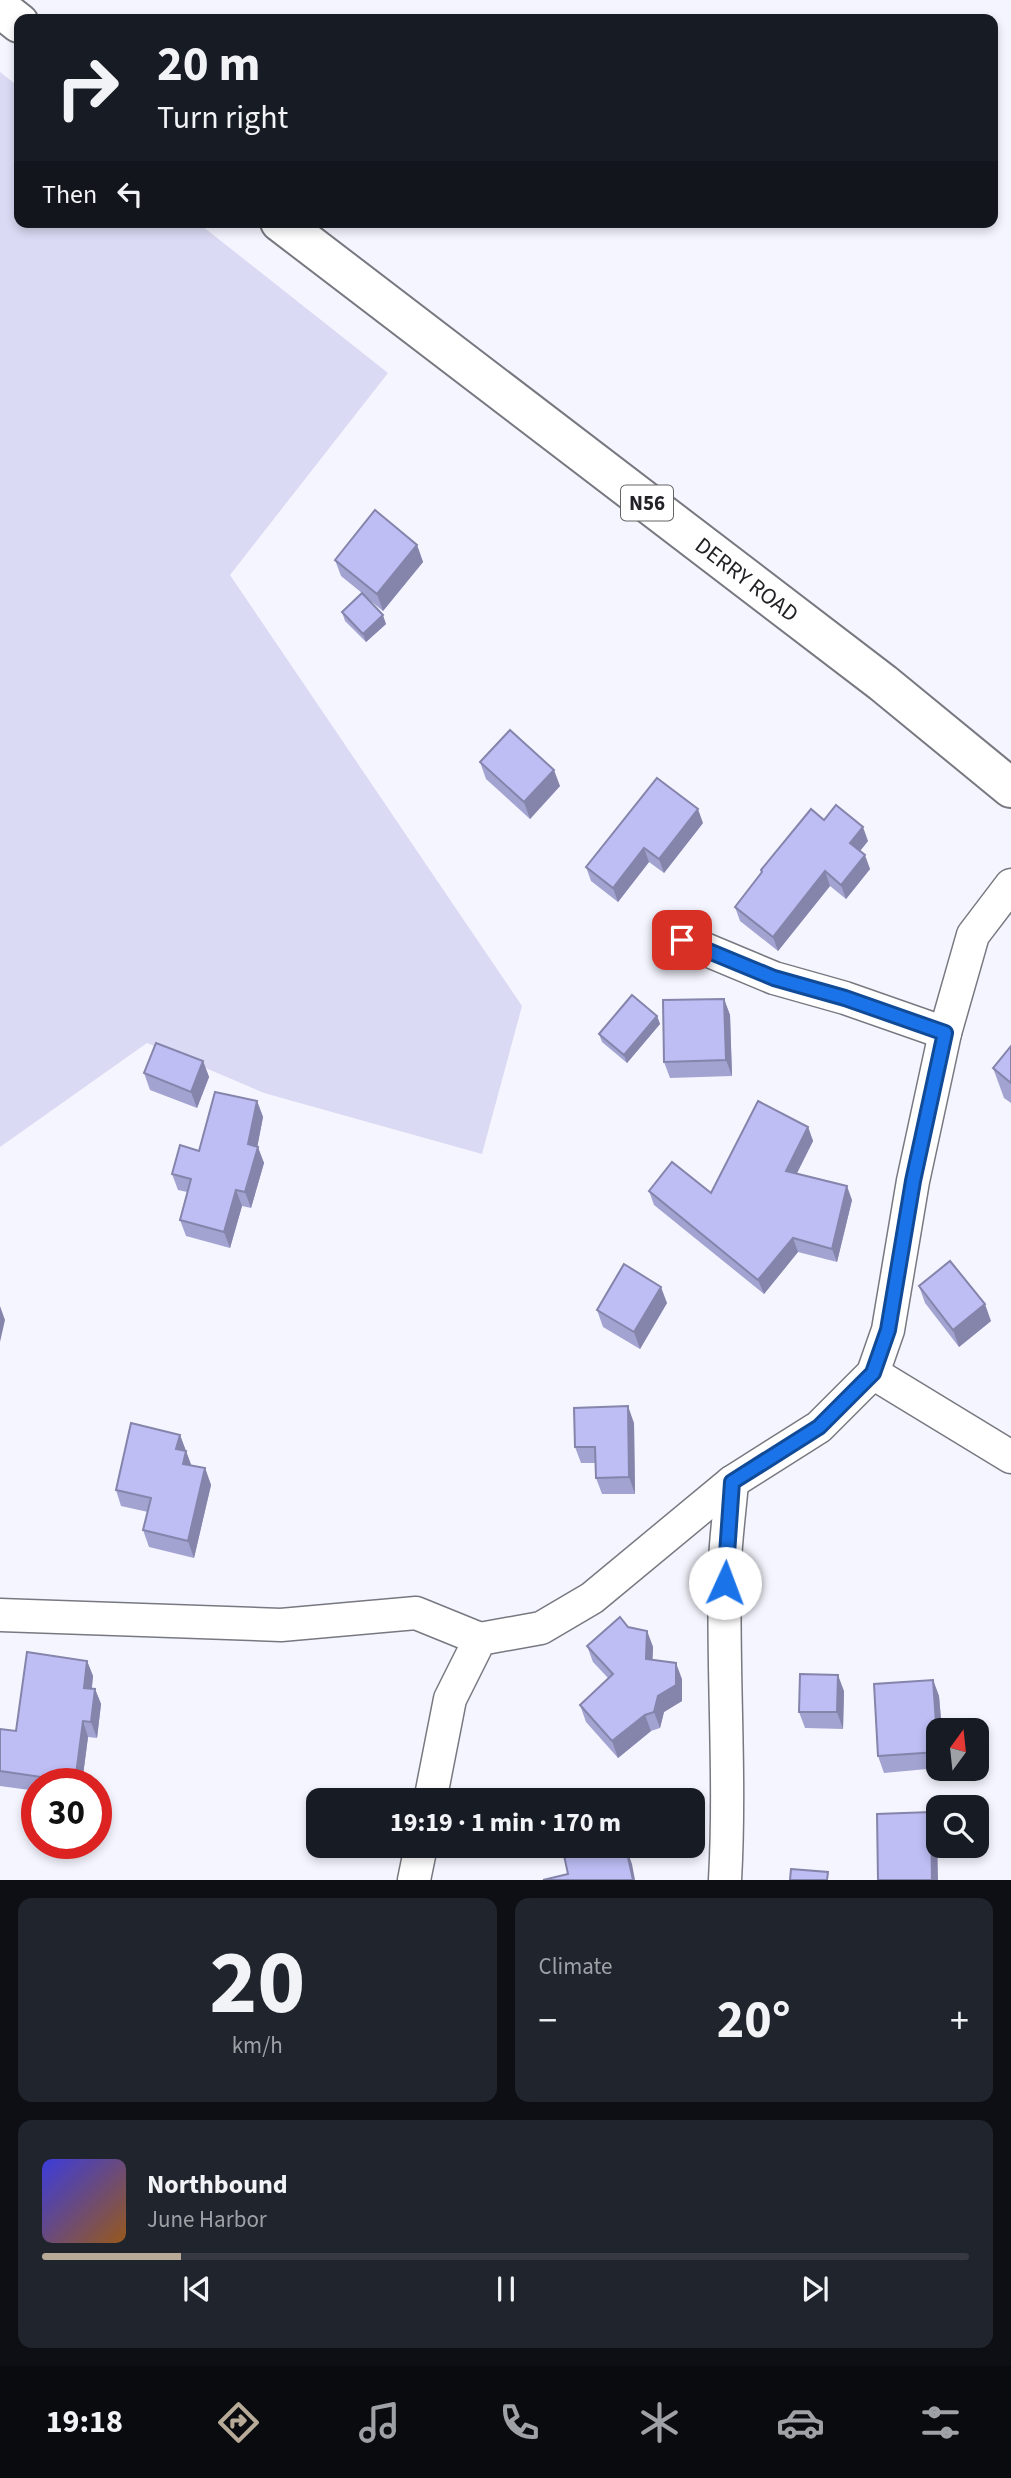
<!DOCTYPE html>
<html lang="en">
<head>
<meta charset="utf-8">
<style>
  body { margin:0; font-family:"Source Sans 3",sans-serif; background:#20242c; color:#f1f3f6; height:100vh; display:flex; flex-direction:column; font-size:26px; white-space:nowrap }
  * { box-sizing:border-box; margin:0 }
  p { font-size:23px; color:#9ea1a6 }
  .icon { flex:none; width:38px; height:38px; fill:none; stroke:currentColor; stroke-width:2; stroke-linecap:round; stroke-linejoin:round }
  .map { position:relative; height:1880px; overflow:hidden }
  .details { display:flex; flex-direction:column; gap:18px; padding:18px; background:#0d0f14; flex:1 }
  .details>* { flex:none }
  .guide { position:absolute; left:14px; top:14px; width:984px; height:214px; border-radius:14px; box-shadow:0 4px 10px #0003; background:#171b24; color:#f1f3f6; overflow:hidden }
  .needle { width:46px; rotate:15deg }
  .buttons { position:absolute; left:926px; top:1718px; display:grid; gap:14px }
  .buttons a { display:grid; place-items:center; width:63px; height:63px; border-radius:14px; background:#171b24; box-shadow:0 4px 10px #0003; font-size:35px }
  .speed { position:absolute; left:21px; top:1768px; display:flex; gap:14px; font-size:35px; font-weight:700; text-align:center }
  .speed>* { display:grid; place-content:center; width:91px; height:91px; border-radius:50%; background:#171b24; box-shadow:0 4px 10px #0003; line-height:1 }
  .speed .limit { border:10px solid #d22; background:#fff; color:#111 }
  .pin { position:absolute; display:grid; place-items:center; width:60px; height:60px; color:#fff; margin:-30px; border-radius:14px; box-shadow:0 4px 10px #0006 }
  .me { position:absolute; width:77px; margin:-38px; rotate:2deg; stroke-linejoin:round; filter:drop-shadow(0 0 5px #0008) }
  .turn { display:flex; align-items:center; gap:24px; height:147px; padding:0 28px; font-size:32px }
  .turn .icon { width:91px; height:91px; stroke-width:2.5 }
  .turn b { display:block; font-size:49px; line-height:60px }
  .then { display:flex; align-items:center; height:66px; padding:0 28px; background:#0003; gap:14px; font-size:26px }
  .big { font-size:52px; font-weight:700; line-height:1.1 }
  .details .card { flex:1; display:flex; flex-direction:column; justify-content:center; gap:10px; min-width:0; padding:0 24px; border-radius:14px; background:#20242c }
  .details .dial { align-items:center; gap:0 }
  .dial b { font-size:91px; line-height:1 }
  .song { display:flex; align-items:center; gap:21px }
  .cover { width:84px; height:84px; border-radius:10px; background:linear-gradient(135deg,hsl(240 70% 55%),hsl(30 70% 35%)) }
  .played { height:7px; border-radius:4px; background:linear-gradient(90deg,#b7ab98 15%,#363941 15%) }
  .keys { display:flex; justify-content:space-around; direction:ltr }
  .heat { display:flex; justify-content:space-between; align-items:center; font-size:38px; direction:ltr }
  .details .tiles { flex:1; display:grid; gap:18px; grid-template-columns:1fr 1fr }
  .card:last-child { grid-column:span 2 }
  .trip { position:absolute; left:306px; top:1788px; width:399px; height:70px; border-radius:14px; background:#171b24; box-shadow:0 4px 10px #0003; font-weight:700; line-height:70px; text-align:center }
  .dock { display:flex; height:112px; justify-content:space-around; align-items:center; background:#090b0e; color:#9ea1a6 }
  .dock .icon { width:49px; height:49px }
  .dock .active { color:#b7ab98 }
  .dock b { font-size:32px; color:#f1f3f6 }
  .map>svg:first-child { display:block }
</style>
</head>
<body>
<div class="map">
<svg width="1011" height="1880" viewBox="0 0 1011 1880">
  <rect width="100%" height="100%" fill="#f5f5ff"/>
  <path fill="#dadaf4" d="M0,72L19,87V222H197L388,373L230,575L522,1006L482,1154L264,1093L147,1043L0,1147Z"/>
  <g fill="none" stroke-linecap="round" stroke-linejoin="round">
    <g stroke="#787881" stroke-width="35">
      <g id="minor">
        <path d="M683,940L774,978L845,998L945,1033"/>
        <path d="M873,1373L1011,1457"/>
        <path d="M0,1615L281,1625L416,1613L480,1639"/>
        <path d="M430,1801L450,1699L480,1639L541,1628L592,1598L732,1482L819,1427L873,1373L888,1330L913,1181L945,1033L973,935L1011,885"/>
        <path d="M414,1880L421,1846"/>
        <path d="M725,1880C731,1774 722,1668 725,1562C726,1535 730,1508 732,1482"/>
      </g>
    </g>
    <g stroke="#787881" stroke-width="42">
      <g id="primary">
        <path d="M0,8L19,23"/>
        <path id="s1" d="M280,222L883,683L1011,788"/>
      </g>
    </g>
    <use href="#minor" stroke="#fff" stroke-width="32"/>
    <use href="#primary" stroke="#fff" stroke-width="38"/>
  </g>
  <g fill="#a3a3d2">
    <path d="M417,545L423,562L383,611L362,594L386,624L366,642L345,621L342,612L362,593L341,576L335,560Z"/>
    <path d="M480,762L560,786L530,819L486,779Z"/>
    <path d="M824,820L868,841L860,851L870,869L846,899L830,886L778,951L740,921L735,907L761,873V870Z"/>
    <path d="M703,823L664,873L649,862L618,902L591,881L586,867Z"/>
    <path d="M724,999L730,1015L732,1076L670,1078L664,1062Z"/>
    <path d="M657,1016L660,1024L627,1063L602,1042L599,1034Z"/>
    <path d="M1011,1046V1103L1004,1098L993,1068Z"/>
    <path d="M203,1061L209,1077L197,1108L150,1090L144,1073Z"/>
    <path d="M257,1101L263,1117L257,1147L264,1163L251,1208L242,1206L230,1248L186,1236L180,1220L187,1192L178,1190L172,1174Z"/>
    <path d="M808,1127L813,1141L797,1173L852,1200L837,1262L798,1252L764,1294L654,1205L649,1191L711,1193Z"/>
    <path d="M919,1286L991,1321L959,1347L925,1303Z"/>
    <path d="M667,1303L640,1349L603,1327L597,1310Z"/>
    <path d="M634,1423L635,1494H602L596,1478L595,1463H581L575,1447Z"/>
    <path d="M180,1435L191,1465L205,1468L211,1485L194,1558L149,1547L143,1530L148,1512L121,1506L116,1490Z"/>
    <path d="M628,1627L647,1631L653,1647L652,1660L682,1679V1701L664,1712L660,1728L651,1731L618,1758L586,1722L580,1705L608,1678L593,1662L587,1646Z"/>
    <path d="M87,1661L93,1676L92,1688L95,1689L101,1704L97,1738L88,1737L82,1783H37V1791L0,1786V1729L16,1731Z"/>
    <path d="M933,1680L939,1696L942,1731H938V1768L884,1773L878,1756Z"/>
    <path d="M844,1691L843,1729L805,1728L799,1712Z"/>
  </g>
  <g fill="#8584ab">
    <path d="M417,545L423,562L383,611L377,594Z"/>
    <path d="M383,615L386,624L366,642L363,634Z"/>
    <path d="M554,770L560,786L530,819L524,802Z"/>
    <path d="M698,809L703,823L664,873L659,859Z"/>
    <path d="M863,827L868,841L855,857L850,843Z"/>
    <path d="M644,848L649,862L618,902L613,888Z"/>
    <path d="M865,855L870,869L846,899L841,885Z"/>
    <path d="M825,871L830,886L778,951L773,937Z"/>
    <path d="M724,999L730,1015L732,1076L726,1060Z"/>
    <path d="M657,1016L660,1024L627,1063L624,1055Z"/>
    <path d="M203,1061L209,1077L197,1108L191,1092Z"/>
    <path d="M257,1101L263,1117L255,1159L258,1147L264,1163L251,1208L245,1192L248,1144Z"/>
    <path d="M808,1127L813,1141L791,1185L786,1171Z"/>
    <path d="M847,1186L852,1200L837,1262L832,1249Z"/>
    <path d="M236,1190L242,1206L230,1248L224,1232Z"/>
    <path d="M793,1238L798,1252L764,1294L758,1280Z"/>
    <path d="M661,1287L667,1303L640,1349L634,1332Z"/>
    <path d="M985,1304L991,1321L959,1347L953,1330Z"/>
    <path d="M0,1306L5,1320L0,1342Z"/>
    <path d="M628,1406L634,1423L635,1494L629,1477Z"/>
    <path d="M180,1435L186,1451L176,1449Z"/>
    <path d="M186,1451L192,1467L183,1464Z"/>
    <path d="M205,1468L211,1485L194,1558L188,1541Z"/>
    <path d="M647,1631L653,1647L652,1676L646,1659Z"/>
    <path d="M87,1661L93,1676L90,1703L84,1688Z"/>
    <path d="M676,1663L682,1679V1701L664,1712L660,1728L654,1712L658,1696Z"/>
    <path d="M838,1675L844,1691L843,1729L837,1712Z"/>
    <path d="M933,1680L939,1696L942,1731H938V1739Z"/>
    <path d="M95,1689L101,1704L97,1738L91,1722Z"/>
    <path d="M645,1715L651,1731L618,1758L612,1741Z"/>
    <path d="M83,1721L88,1737L82,1783H75Z"/>
    <path d="M931,1812L937,1829L938,1880H932Z"/>
    <path d="M626,1848L632,1864L635,1880H633Z"/>
  </g>
  <g fill="#bebdf4" stroke="#8584ab" stroke-width="2">
    <path d="M375,510L417,545L377,594L335,560Z"/>
    <path d="M362,593L383,615L363,634L342,612Z"/>
    <path d="M510,730L554,770L524,802L480,762Z"/>
    <path d="M657,778L698,809L659,859L644,848L613,888L586,867Z"/>
    <path d="M836,805L863,827L850,843L865,855L841,885L825,871L773,937L735,907L762,872L761,870L811,809L824,820Z"/>
    <path d="M632,995L657,1016L624,1055L599,1034Z"/>
    <path d="M724,999L726,1060L664,1062L663,1000Z"/>
    <path d="M156,1043L203,1061L191,1092L144,1073Z"/>
    <path d="M1011,1046V1083L993,1068Z"/>
    <path d="M215,1092L257,1101L248,1144L258,1147L245,1192L236,1190L224,1232L180,1220L191,1179L172,1174L180,1145L199,1151Z"/>
    <path d="M758,1101L808,1127L786,1171L847,1186L832,1249L793,1238L758,1280L649,1191L672,1162L711,1193Z"/>
    <path d="M950,1261L985,1304L953,1330L919,1286Z"/>
    <path d="M624,1264L661,1287L634,1332L597,1310Z"/>
    <path d="M628,1406L629,1477L596,1478L595,1447H575L574,1408Z"/>
    <path d="M131,1423L180,1435L176,1449L186,1451L183,1464L205,1468L188,1541L143,1530L151,1498L116,1490Z"/>
    <path d="M620,1617L628,1627L647,1631L646,1659L676,1663V1685L658,1696L654,1712L645,1715L612,1741L580,1705L613,1674L587,1646Z"/>
    <path d="M27,1652L87,1661L84,1688L95,1689L91,1722L83,1721L75,1782L0,1771V1729L16,1731Z"/>
    <path d="M800,1674L838,1675L837,1712H799Z"/>
    <path d="M933,1680L938,1752L878,1756L874,1684Z"/>
    <path d="M931,1812L932,1880H878L877,1814Z"/>
    <path d="M562,1846H619L620,1849L626,1848L633,1880H543L568,1874Z"/>
    <path d="M791,1869L828,1872L827,1880H790Z"/>
  </g>
  <g fill="none" stroke-linecap="round" stroke-linejoin="round">
    <g stroke="#114b97" stroke-width="18">
      <path id="route" d="M682,940L774,978L845,998L945,1033L913,1181L888,1330L873,1373L819,1427L732,1482L725,1583"/>
    </g>
    <use href="#route" stroke="#1a73e8" stroke-width="12"/>
  </g>
  <g text-anchor="middle" dominant-baseline="central" stroke-width="5" stroke-linejoin="round" paint-order="stroke">
    <rect fill="#fff" stroke="#646467" stroke-width="2" x="621" y="485.5" width="52" height="35" rx="5"/>
    <g font-size="21" font-weight="bold" fill="#222226">
      <text x="647" y="503">N56</text>
    </g>
    <g font-size="23" fill="#222226" stroke="#fff">
      <text stroke="none"><textPath href="#s1" startOffset="588">DERRY ROAD</textPath></text>
    </g>
  </g>
</svg>
<div class="buttons">
<a><svg class="needle" viewBox="-14 -14 28 28"><path d="M0-13l5 13h-10z" fill="#e53935"/><path d="M0 13l5-13h-10z" fill="#9ea1a6"/></svg></a>
<a><svg class="icon" aria-label="search" viewBox="0 0 24 24"><circle cx="10" cy="10" r="6"/><path d="M15 15l6 6"/></svg></a>
</div>
<div class="speed"><div class="limit">30</div></div>
<div class="pin" style="left:682px;top:940px;background:#d93025"><svg class="icon" aria-label="arrive" viewBox="0 0 24 24"><path d="M6 21V4h12l-3 4 3 4H6"/></svg></div>
<svg class="me" style="left:725px;top:1583px" viewBox="-20 -20 40 40"><circle r="19" fill="#fff"/><path d="M0-13L10 11 0 6-10 11z" fill="#1a73e8"/></svg>
<div class="trip">19:19 · 1 min · 170 m</div>
<div class="guide">
<div class="turn"><svg class="icon" aria-label="right" viewBox="0 0 24 24"><path d="M7 20v-9h11M14 6l5 5-5 5"/></svg><div><b>20 m</b>Turn right</div></div>
<div class="then">Then<svg class="icon" aria-label="left" viewBox="0 0 24 24"><path d="M17 20v-9H6M10 6l-5 5 5 5"/></svg></div>
</div>
</div>
<section class="details">
<div class="tiles">
<div class="card dial"><b>20</b><p>km/h</p></div>
<div class="card"><p>Climate</p>
<div class="heat"><a>−</a><b class="big">20°</b><a>+</a></div>
</div>
<div class="card">
<div class="song"><i class="cover"></i><div><b>Northbound</b><p>June Harbor</p></div></div>
<div class="played"></div>
<div class="keys"><svg class="icon" aria-label="previous" viewBox="0 0 24 24"><path d="M18 5L8 12l10 7zM5 5v14"/></svg><svg class="icon" aria-label="pause" viewBox="0 0 24 24"><path d="M8 5v14M16 5v14"/></svg><svg class="icon" aria-label="next" viewBox="0 0 24 24"><path d="M6 5l10 7-10 7zM19 5v14"/></svg></div>
</div>
</div>
</section>
<nav class="dock">
<b>19:18</b>
<svg class="icon active" aria-label="directions" viewBox="0 0 24 24"><path d="M12 3l9 9-9 9-9-9zM9 14v-3h6M13 9l2 2-2 2"/></svg>
<svg class="icon" aria-label="music" viewBox="0 0 24 24"><path d="M9 18V5l10-2v13"/><circle cx="6" cy="18" r="3"/><circle cx="16" cy="16" r="3"/></svg>
<svg class="icon" aria-label="phone" viewBox="0 0 24 24"><path d="M5 4h4l2 5-3 2q2 4 5 5l2-3 5 2v4C11 20 4 13 5 4z"/></svg>
<svg class="icon" aria-label="climate" viewBox="0 0 24 24"><path d="M12 3v18M4 7l16 10M4 17L20 7"/></svg>
<svg class="icon" aria-label="car" viewBox="0 0 24 24"><path d="M5 17H2v-5l4-1 3-4h7l3 4 3 1v5h-3M9 17h6M6 11h13"/><circle cx="7" cy="17" r="2"/><circle cx="17" cy="17" r="2"/></svg>
<svg class="icon" aria-label="filters" viewBox="0 0 24 24"><path d="M4 7h16M4 17h16"/><circle cx="9" cy="7" r="2"/><circle cx="15" cy="17" r="2"/></svg>
</nav>
</body>
</html>
